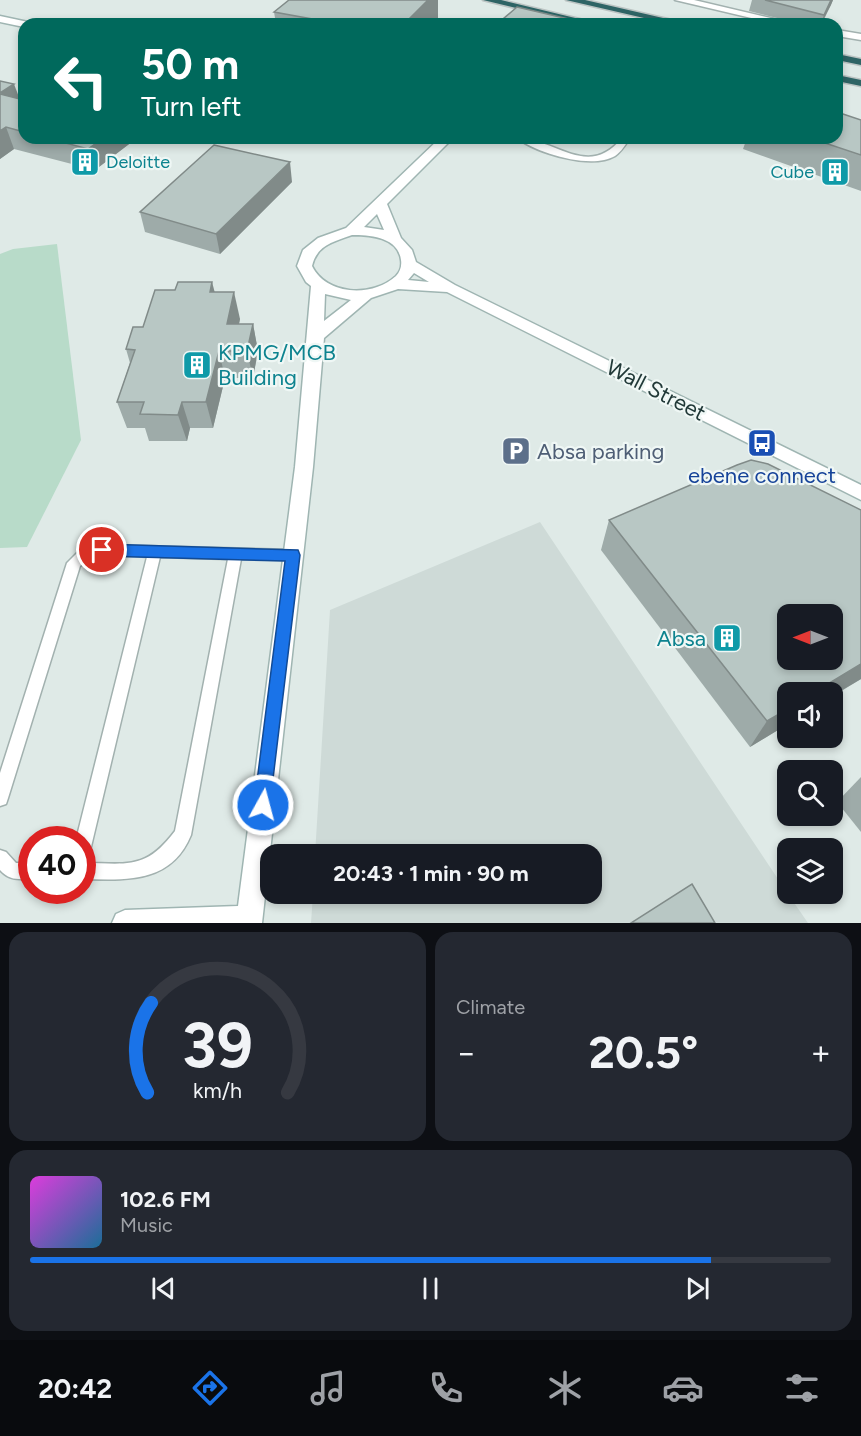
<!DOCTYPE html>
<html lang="en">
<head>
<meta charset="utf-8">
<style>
  body { margin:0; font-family:Figtree,sans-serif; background:#242831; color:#f1f3f6; height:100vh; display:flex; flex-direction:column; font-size:22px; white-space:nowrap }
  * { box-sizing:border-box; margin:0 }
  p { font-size:20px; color:#9ea1a6 }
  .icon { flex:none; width:33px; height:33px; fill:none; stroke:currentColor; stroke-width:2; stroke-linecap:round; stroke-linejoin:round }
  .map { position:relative; height:923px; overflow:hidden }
  .details { display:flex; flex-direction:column; gap:9px; padding:9px; background:#0d0f14; flex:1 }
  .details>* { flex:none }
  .hud { position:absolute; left:18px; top:18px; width:825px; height:126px; border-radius:18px; box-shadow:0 3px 9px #0003; background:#00695c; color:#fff; overflow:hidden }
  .needle { width:39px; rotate:270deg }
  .fabs { position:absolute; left:777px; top:604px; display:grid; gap:12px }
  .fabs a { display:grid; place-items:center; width:66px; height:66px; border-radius:12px; background:#171b24; box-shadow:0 3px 9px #0003; font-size:30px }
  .speed { position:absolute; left:18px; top:826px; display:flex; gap:12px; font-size:30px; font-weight:700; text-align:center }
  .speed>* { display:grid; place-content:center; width:78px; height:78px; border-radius:50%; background:#171b24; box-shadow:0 3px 9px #0003; line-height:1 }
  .speed .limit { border:9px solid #d22; background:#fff; color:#111 }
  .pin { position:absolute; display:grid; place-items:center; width:51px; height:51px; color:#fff; margin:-26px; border:3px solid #fff; border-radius:50%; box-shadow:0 2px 6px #0007 }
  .me { position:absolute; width:66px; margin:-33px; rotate:7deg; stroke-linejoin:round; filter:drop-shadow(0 0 4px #0008) }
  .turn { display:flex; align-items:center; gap:21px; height:126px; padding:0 24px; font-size:27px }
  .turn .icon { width:78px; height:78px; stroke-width:2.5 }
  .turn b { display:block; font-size:42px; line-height:51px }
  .big { font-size:45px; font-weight:700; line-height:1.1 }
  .details .tile { flex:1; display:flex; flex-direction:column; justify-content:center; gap:9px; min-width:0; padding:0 21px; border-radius:18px; background:#242831 }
  .details .dial { align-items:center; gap:0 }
  .dial svg { height:156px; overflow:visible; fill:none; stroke:#363941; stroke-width:7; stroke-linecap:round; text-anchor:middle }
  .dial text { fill:#f1f3f6; stroke:none }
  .song { display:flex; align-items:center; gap:18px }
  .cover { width:72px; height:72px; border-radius:9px; background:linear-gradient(135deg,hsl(300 70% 55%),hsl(200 70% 35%)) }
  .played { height:6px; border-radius:3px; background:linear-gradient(90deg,#1a73e8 85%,#363941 85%) }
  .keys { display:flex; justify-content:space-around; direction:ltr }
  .heat { display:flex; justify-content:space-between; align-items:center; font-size:33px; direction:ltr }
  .details .tiles { flex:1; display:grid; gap:9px; grid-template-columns:1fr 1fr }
  .tile:last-child { grid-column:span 2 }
  .trip { position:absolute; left:260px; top:844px; width:342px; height:60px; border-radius:18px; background:#171b24; box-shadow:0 3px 9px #0003; font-weight:700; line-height:60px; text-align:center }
  .tabs { display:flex; height:96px; justify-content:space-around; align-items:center; background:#090b0e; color:#9ea1a6 }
  .tabs .icon { width:42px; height:42px }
  .tabs .selected { color:#1a73e8 }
  .tabs b { font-size:27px; color:#f1f3f6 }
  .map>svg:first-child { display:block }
</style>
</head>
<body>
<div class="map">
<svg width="861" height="923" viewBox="0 0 861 923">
  <rect width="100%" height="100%" fill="#dfeae7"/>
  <path fill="#cedad7" d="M540,522L788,894L808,923H311L313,894H591V855H315L330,610Z"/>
  <path fill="#b8dbc9" d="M57,244L81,440L27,547L0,548V254L13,249Z"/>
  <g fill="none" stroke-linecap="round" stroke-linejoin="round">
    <g stroke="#a2b1af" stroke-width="3">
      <g id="lane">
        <path d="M517,138C555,138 588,180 622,138H630C626,144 621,152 615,156C591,170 537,153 517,138Z"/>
        <path d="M102,545L293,550L298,551L300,555L298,559L293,560L241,559L191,835C171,884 126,880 82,879V863C127,863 145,871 175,831L228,559L160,557L90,851L88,857L82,859V840H76L147,557C124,556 99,550 80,566L8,798L6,804L0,806V773L67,563L80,550Z"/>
        <path d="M0,850L6,852L16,863H32V879C18,879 10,881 0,870Z"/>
      </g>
    </g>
    <g stroke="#a2b1af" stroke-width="3">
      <g id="street">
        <path d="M675,0H694L796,24H777Z"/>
        <path d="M837,30L861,34V40L837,36Z"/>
      </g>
    </g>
    <g stroke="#9fb5b2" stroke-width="3">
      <g id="secondary">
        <path d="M0,16L28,22L29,24H24V27L0,22Z"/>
        <path d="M440,138H453L387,204L401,238L412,250L416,262L455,285L861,485V500L447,292L398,289L371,298L324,338L313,467L262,923H112L116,914L125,910L238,906L295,467L311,286L306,282L297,266L303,250L318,238L346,228ZM377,214L384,230L364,227ZM352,235C370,235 398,237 401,260C402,266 400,272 396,276C372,298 326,295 312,266C317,245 333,242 352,235ZM414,273L429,282L408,280ZM325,294L351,300L324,321Z"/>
      </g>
    </g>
    <g stroke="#bcc4c3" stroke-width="3">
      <g id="highway">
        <path d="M483,0H501L600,24H581Z"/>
        <path d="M566,0H585L689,24H670Z"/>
        <path d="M837,54L861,59V65L837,60Z"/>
        <path d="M837,75L861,80V86L837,81Z"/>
      </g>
    </g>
    <use href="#lane" fill="#fff" fill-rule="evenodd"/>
    <use href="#street" fill="#fff" fill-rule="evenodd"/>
    <use href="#secondary" fill="#fff" fill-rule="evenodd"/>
    <use href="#highway" fill="#2e6465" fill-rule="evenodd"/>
  </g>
  <g fill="#9eaba9">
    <path d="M289,0H438V20L434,24H276L274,12Z"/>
    <path d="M752,0H833L822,24H801L749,11Z"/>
    <path d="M0,81L20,99L24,100V138H137L95,170L14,149L0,159Z"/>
    <path d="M861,120V191L743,149L747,138H837Z"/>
    <path d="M292,182L220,254L145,232L140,212Z"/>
    <path d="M175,290L215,292L240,319L239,324H253L258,351L253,378H225L213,428H190L187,441H149L145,428H127L117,402L130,363L126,349L143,327Z"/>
    <path d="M609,520L861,679L750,747L601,550Z"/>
    <path d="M861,777V832L837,802Z"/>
  </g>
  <g fill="#818b89">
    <path d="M428,0H438V20L434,24H404Z"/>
    <path d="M831,0H833L831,5L821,24L824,15Z"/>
    <path d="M14,84L22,105L0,93Z"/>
    <path d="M6,127L14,149L0,159V131Z"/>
    <path d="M103,138H137L95,170L88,149Z"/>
    <path d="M290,162L292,182L220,254L216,234Z"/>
    <path d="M212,282L219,308L210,292Z"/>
    <path d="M234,292L240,319L233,350L227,324Z"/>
    <path d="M253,324L258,351L253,378L247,351Z"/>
    <path d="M219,351L225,378L213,428L206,402Z"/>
    <path d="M182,402L190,428L187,441L178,415Z"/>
    <path d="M861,664V679L832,696V693H813Z"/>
    <path d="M788,709V724L750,747L767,721Z"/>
  </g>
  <g fill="#b8c7c4" stroke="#818b89" stroke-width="1.5" fill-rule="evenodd">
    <path d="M289,0H428L404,24H340L274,12Z"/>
    <path d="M765,0H831L824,15Z"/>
    <path d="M517,7L590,24H497Z"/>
    <path d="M0,81L14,84L0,93Z"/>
    <path d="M0,94L24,100V132L6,127L0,131Z"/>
    <path d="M837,112L861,120V155L810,138H837Z"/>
    <path d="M47,138H103L88,149Z"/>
    <path d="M214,145L290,162L216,234L140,212Z"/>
    <path d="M178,282H212L210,292H234L227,324H253L247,351H219L206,402H182L178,415L140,414L144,402H117L135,350L126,349L133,327H143L155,290H175Z"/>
    <path d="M751,460L768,464L861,510V664L813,693H788V709L767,721L609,520L737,465ZM788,615H832V660H788Z"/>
    <path d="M692,884L715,923H631Z"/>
  </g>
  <path fill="#1a73e8" stroke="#114b97" stroke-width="1.5" d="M102,544L298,550L300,555L269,812L263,814L256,812L254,805L285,561L102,556L94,550Z"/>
  <defs>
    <g id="building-square" transform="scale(1.5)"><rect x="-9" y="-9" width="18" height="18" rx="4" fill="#0f9aa8" stroke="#eff7f5"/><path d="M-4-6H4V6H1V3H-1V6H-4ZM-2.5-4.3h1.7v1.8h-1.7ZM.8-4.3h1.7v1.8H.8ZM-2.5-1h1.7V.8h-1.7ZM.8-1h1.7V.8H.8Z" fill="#fff"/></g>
    <g id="bus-square" transform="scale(1.5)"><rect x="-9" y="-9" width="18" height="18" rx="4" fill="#1a4fb4" stroke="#eff7f5"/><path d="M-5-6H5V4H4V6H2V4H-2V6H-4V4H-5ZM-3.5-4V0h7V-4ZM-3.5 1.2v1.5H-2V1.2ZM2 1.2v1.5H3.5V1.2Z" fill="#fff"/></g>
    <g id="parking-square" transform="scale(1.5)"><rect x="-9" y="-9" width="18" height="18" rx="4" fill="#5c6f8a" stroke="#eff7f5"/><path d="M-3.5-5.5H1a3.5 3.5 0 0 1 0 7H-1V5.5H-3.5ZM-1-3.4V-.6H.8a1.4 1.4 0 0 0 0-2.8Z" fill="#fff"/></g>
  </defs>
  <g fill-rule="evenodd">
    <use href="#building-square" x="85" y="162"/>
    <use href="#building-square" x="835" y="172"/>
    <use href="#building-square" x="197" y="365"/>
    <use href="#bus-square" x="762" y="443"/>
    <use href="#parking-square" x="516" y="451"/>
    <use href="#building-square" x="727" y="638"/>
  </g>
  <g text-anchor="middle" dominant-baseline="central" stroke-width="4.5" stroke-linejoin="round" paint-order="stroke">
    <g font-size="18" fill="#0d838f" stroke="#eff7f5" text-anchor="start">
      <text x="106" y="162">Deloitte</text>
      <text x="814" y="172" text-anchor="end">Cube</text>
    </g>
    <g font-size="22" fill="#0d838f" stroke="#eff7f5" text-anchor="start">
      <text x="218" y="352">KPMG/MCB<tspan x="218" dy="25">Building</tspan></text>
      <text x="706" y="638" text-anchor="end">Absa</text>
    </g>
    <g font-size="22" fill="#213938" stroke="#eff7f5">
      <text transform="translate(656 390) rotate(27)">Wall Street</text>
    </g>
    <g font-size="22" fill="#4e5e75" stroke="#eff7f5" text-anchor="start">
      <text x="537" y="451">Absa parking</text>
    </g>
    <g font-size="22" fill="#164399" stroke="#eff7f5">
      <text x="762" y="475">ebene connect</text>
    </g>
  </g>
</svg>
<div class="fabs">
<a><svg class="needle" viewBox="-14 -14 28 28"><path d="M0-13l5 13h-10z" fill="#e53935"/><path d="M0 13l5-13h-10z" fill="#9ea1a6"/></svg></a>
<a><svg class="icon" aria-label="sound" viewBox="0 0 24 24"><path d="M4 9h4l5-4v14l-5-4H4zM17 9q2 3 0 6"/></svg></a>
<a><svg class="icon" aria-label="search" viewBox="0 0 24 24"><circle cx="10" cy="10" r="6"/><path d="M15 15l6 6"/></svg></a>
<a><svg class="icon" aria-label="layers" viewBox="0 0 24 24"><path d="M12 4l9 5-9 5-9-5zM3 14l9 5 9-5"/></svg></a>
</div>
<div class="speed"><div class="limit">40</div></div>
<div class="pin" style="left:102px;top:550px;background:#d93025"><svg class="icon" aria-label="arrive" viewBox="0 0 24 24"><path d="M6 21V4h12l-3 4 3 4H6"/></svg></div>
<svg class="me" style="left:263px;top:805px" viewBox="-20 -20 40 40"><circle r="17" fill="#1a73e8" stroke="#fff" stroke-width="3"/><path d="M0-11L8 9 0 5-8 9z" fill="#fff"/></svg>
<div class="trip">20:43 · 1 min · 90 m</div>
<div class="hud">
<div class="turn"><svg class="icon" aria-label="left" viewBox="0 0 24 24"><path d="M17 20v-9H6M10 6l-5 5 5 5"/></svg><div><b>50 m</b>Turn left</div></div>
</div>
</div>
<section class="details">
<div class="tiles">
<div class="tile dial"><svg viewBox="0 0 100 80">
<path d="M14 69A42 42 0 1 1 86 69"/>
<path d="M14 69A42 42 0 0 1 16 23" stroke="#1a73e8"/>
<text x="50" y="56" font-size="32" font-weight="700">39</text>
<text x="50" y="72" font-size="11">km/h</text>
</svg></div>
<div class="tile"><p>Climate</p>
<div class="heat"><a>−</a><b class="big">20.5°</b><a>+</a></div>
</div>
<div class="tile">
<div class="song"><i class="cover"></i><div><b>102.6 FM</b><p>Music</p></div></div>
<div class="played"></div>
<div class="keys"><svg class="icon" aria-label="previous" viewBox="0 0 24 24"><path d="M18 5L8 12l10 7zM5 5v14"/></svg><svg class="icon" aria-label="pause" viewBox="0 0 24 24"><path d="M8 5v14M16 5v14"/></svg><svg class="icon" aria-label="next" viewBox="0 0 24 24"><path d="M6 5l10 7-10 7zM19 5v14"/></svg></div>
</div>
</div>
</section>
<nav class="tabs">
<b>20:42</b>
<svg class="icon selected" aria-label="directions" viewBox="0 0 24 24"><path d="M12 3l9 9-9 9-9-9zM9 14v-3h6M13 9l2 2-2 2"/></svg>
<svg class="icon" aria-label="music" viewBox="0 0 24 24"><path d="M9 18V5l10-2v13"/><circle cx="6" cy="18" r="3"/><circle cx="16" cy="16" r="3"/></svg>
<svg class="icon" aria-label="phone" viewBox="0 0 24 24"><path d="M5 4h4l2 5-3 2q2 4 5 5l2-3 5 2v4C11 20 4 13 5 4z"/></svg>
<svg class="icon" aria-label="climate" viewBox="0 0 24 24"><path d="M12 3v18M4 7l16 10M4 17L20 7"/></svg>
<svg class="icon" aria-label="car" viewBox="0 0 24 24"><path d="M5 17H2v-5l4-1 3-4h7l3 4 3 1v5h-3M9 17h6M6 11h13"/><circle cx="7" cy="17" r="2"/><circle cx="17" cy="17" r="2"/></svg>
<svg class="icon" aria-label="filters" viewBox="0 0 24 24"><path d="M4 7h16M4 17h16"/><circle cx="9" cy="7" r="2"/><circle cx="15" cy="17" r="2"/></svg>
</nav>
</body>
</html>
